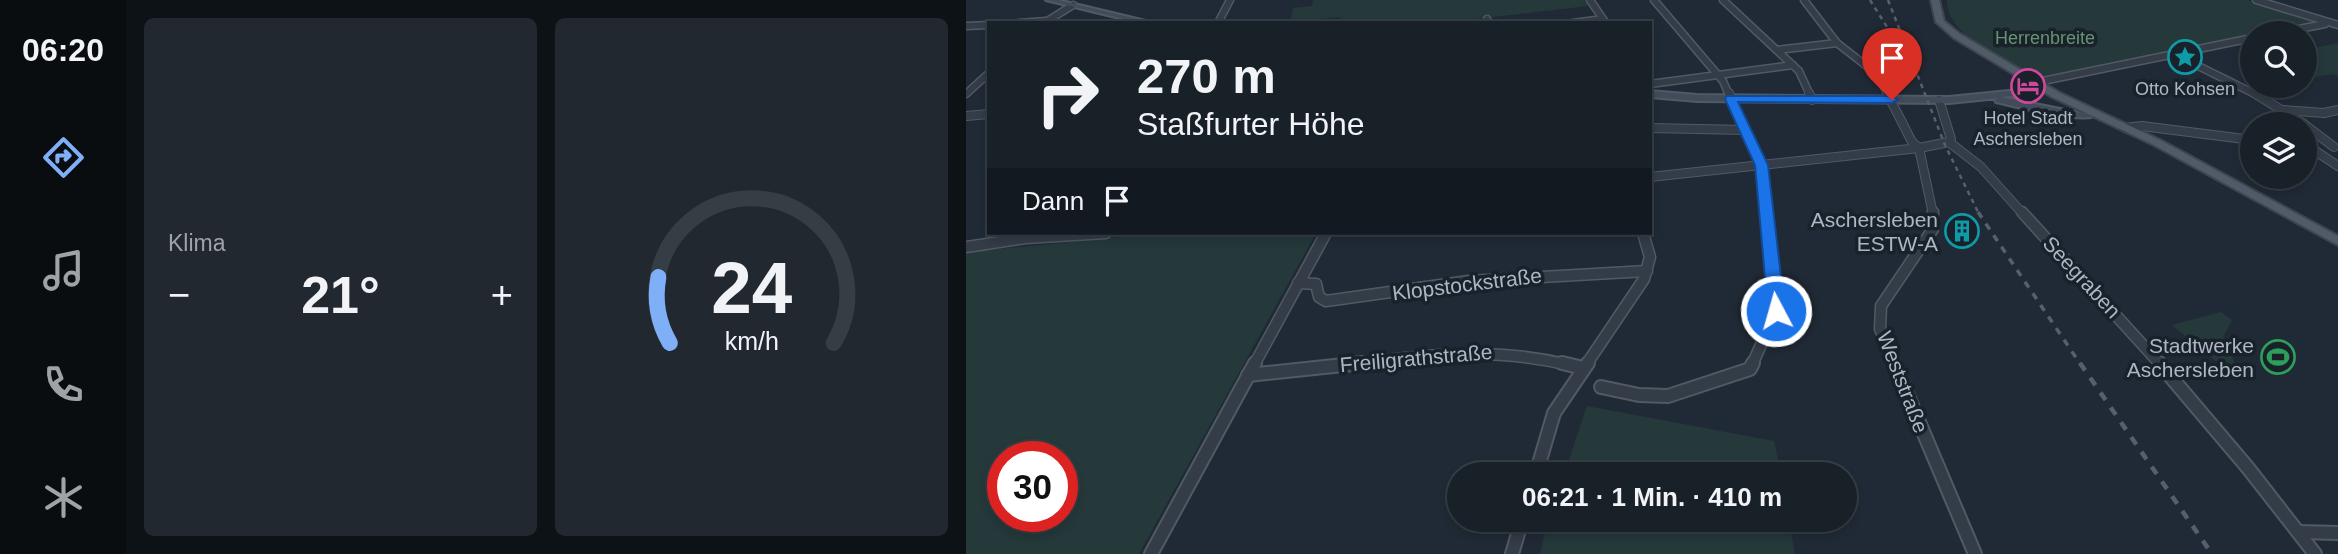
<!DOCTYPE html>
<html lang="de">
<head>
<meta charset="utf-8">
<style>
  body { margin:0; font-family:Arial,sans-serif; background:#212830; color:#f1f3f6; height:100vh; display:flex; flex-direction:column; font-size:26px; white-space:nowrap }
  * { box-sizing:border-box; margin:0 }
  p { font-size:23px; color:#9fa3a8 }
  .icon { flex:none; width:38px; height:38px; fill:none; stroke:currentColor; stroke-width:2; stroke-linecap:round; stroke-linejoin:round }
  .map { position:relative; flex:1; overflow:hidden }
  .details { display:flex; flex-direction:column; gap:18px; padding:18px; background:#0d1216; width:840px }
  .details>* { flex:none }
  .hud { position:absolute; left:21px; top:21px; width:665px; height:214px; border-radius:0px; box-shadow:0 4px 10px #0003,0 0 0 2px #363e45; background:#182028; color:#f1f3f6; overflow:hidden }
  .fabs { position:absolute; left:1274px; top:21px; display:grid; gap:14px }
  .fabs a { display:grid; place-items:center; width:77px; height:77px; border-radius:50%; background:#182028; box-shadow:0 4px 10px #0003,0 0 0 2px #363e45; font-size:35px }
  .speed { position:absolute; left:21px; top:441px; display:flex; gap:14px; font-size:35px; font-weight:700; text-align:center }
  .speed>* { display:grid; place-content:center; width:91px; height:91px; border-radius:50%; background:#182028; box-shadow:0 4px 10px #0003,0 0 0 2px #363e45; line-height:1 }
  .speed .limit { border:10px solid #d22; background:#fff; color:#111 }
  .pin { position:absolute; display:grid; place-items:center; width:60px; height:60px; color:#fff; margin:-72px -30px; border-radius:50% 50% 50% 0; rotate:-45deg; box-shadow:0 0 7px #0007 }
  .pin .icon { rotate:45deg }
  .me { position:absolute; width:77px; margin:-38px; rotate:354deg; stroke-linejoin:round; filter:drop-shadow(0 0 5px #0008) }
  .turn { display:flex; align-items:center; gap:24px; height:147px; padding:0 35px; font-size:32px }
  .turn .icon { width:91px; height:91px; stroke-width:2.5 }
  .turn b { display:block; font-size:49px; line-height:60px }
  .then { display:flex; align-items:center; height:66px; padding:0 35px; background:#0003; gap:14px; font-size:26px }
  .big { font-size:52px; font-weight:700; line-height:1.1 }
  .details .card { flex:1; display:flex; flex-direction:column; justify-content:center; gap:10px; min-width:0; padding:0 24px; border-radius:10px; background:#212830 }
  .details .dial { align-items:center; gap:0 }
  .dial svg { height:182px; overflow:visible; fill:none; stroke:#363e45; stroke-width:7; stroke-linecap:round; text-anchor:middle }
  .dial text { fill:#f1f3f6; stroke:none }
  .heat { display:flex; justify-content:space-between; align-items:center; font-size:38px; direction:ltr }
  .details .tiles { flex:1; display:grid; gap:18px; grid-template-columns:repeat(2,1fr) }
  .trip { position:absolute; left:481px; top:462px; width:410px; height:70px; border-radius:35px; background:#182028; box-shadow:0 4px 10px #0003,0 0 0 2px #363e45; font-weight:700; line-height:70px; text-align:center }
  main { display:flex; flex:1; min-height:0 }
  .menu { display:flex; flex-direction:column; width:126px; justify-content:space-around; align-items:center; background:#0a0d10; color:#9fa3a8 }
  .menu .icon { width:49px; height:49px }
  .menu .current { color:#7faff7 }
  .menu b { font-size:32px; color:#f1f3f6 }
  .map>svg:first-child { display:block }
</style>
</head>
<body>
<main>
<nav class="menu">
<b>06:20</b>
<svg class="icon current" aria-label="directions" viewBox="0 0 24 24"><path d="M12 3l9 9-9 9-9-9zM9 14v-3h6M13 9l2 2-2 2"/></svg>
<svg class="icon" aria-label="music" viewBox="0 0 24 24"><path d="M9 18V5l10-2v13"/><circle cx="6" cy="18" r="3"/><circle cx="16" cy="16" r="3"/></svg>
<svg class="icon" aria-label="phone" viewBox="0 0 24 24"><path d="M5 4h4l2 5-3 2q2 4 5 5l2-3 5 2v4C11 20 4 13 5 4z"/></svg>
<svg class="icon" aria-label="climate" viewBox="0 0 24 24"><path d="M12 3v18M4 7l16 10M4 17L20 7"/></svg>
</nav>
<section class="details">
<div class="tiles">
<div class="card"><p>Klima</p>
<div class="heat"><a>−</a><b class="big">21°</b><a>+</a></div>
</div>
<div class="card dial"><svg viewBox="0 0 100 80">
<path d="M14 69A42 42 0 1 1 86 69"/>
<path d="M14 69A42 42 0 0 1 9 40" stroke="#7faff7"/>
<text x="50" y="56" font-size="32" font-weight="700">24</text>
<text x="50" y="72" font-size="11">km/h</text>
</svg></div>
</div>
</section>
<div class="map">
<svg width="1372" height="554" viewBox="0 0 1372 554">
  <rect width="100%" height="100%" fill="#202a36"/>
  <g fill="#25393a" fill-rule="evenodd">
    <path d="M347,0H619L622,6L477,23H374V17L324,22L327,8L346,6Z"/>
    <path d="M981,0H1282L1351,22L1080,76L1068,74C1039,58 981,38 981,0Z"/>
    <path d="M1372,43V76L1366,74L1339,79V50Z"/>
    <path d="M197,233H350L173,554H0V252ZM37,457H96V516H37Z"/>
    <path d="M1255,312L1266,320L1257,337L1270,366L1259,369L1206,325Z"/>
    <path d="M621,406L808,441L815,474H598Z"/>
    <path d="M582,520H823L829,554H574Z"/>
  </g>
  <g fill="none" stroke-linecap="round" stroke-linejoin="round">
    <g stroke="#515965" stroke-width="9">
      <g id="street-far3">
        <path d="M624,0L639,22"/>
        <path d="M688,0L757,81L763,95"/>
        <path d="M757,0L833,71L844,95"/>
        <path d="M838,0L871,43L912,75L922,95"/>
        <path d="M1290,0L1372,25"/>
        <path d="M521,19L523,23"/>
        <path d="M53,23L80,21"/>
        <path d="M78,23L107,5"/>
        <path d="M252,23L264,0"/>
        <path d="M607,23L637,19"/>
        <path d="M0,26L23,25"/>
        <path d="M1311,33L1359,24"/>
        <path d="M811,50L871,43"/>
        <path d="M1210,55L1291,95"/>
        <path d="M1072,82L1286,38"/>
        <path d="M684,84L827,65"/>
        <path d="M0,94L23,73"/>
      </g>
    </g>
    <g stroke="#515965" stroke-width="10">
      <g id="street-far2">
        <path d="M763,93L795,165L800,214"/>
        <path d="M843,93L846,100"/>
        <path d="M921,93L946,142L953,148L967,214"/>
        <path d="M1288,93L1338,124"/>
        <path d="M973,100L985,139L983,142"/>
        <path d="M1317,110L1358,113L1372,110"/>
        <path d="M0,116L23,114"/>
        <path d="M1339,125L1368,147"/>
        <path d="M684,128L780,130"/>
        <path d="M1159,128L1176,126L1286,140"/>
        <path d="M983,142L1015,167L1057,214"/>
        <path d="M1339,144L1372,166"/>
        <path d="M684,177L953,148L983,142"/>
      </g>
    </g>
    <g stroke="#515965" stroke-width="13">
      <g id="street-far1">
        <path d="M1056,212L1195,365"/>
        <path d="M0,247L60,238L140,233"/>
        <path d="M332,283L350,284L353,297L360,301L503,281L681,271"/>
        <path d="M288,365L360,233"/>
        <path d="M384,365C458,354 530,347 603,365"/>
        <path d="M620,365L678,279L684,257L677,233"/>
        <path d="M786,365L810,311L800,212"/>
        <path d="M929,365L914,329L915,306L967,229V212"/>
      </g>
    </g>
    <g stroke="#515965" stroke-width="16">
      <g id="street">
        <path d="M596,363L617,368"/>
        <path d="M928,363L1009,554"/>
        <path d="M1193,363L1282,468L1349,554"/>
        <path d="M282,375L396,363"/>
        <path d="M635,387L673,395L702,396L784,369L787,363"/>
        <path d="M570,474L588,413L622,363"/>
        <path d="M1333,532L1372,533"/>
        <path d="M185,554L289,363"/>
        <path d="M546,554L556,520"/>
      </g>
    </g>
    <g stroke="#515965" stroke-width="4">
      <g id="secondary">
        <path d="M80,0H92L188,23H174Z"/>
        <path d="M1082,87L1086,90L1085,92L1034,97L1114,113L1131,111L1136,114C1117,125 1053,107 1030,102L1029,100L1032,98L983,103L731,101L684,97V91L731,95L983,97Z"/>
      </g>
    </g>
    <g stroke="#3d4551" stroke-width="4">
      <path id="primary" d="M965,0H973L978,21L994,34L1094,93L1196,141L1372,236V245L1188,145L1086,97L988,38L970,22Z"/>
    </g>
    <use href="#street-far3" stroke="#333c47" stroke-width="6"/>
    <use href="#street-far2" stroke="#333c47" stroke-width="8"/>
    <use href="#street-far1" stroke="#333c47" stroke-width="10"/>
    <use href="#street" stroke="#333c47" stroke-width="12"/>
    <use href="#secondary" fill="#414b5a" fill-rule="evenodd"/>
    <use href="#primary" fill="#515b67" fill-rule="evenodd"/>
    <g stroke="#55606e" stroke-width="2.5" stroke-dasharray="4.5 4.5" stroke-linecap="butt">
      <path d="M904,0L933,46"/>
      <path d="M922,0L979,145L1013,214"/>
    </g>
    <path stroke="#55606e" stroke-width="3.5" stroke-dasharray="7 7" stroke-linecap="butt" d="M1012,212L1115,365"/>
    <path stroke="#55606e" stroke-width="4.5" stroke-dasharray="9 9" stroke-linecap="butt" d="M1114,363L1246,554"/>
  </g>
  <path fill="#1a73e8" stroke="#114b97" stroke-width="2" d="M761,96H926L932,100L926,103L772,102L802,165L819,311L810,316L802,311L789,165L759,99Z"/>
  <defs>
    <g id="sight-ring" transform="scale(1.75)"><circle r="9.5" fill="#19212b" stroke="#0f9aa8" stroke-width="1.5"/><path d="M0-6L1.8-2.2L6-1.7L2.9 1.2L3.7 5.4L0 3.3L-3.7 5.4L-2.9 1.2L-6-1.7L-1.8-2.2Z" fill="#0f9aa8"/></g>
    <g id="hotel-ring" transform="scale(1.75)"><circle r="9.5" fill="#19212b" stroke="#d1479c" stroke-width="1.5"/><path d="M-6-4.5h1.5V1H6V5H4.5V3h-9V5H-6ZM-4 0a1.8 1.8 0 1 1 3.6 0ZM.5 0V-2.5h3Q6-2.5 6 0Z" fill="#d1479c"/></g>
    <g id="building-ring" transform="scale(1.75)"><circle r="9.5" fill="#19212b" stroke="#0f9aa8" stroke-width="1.5"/><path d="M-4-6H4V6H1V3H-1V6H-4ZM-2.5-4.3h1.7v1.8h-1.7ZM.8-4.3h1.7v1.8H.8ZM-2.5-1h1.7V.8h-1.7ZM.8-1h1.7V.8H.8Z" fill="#0f9aa8"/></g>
    <g id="stadium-ring" transform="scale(1.75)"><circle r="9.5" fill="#19212b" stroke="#2e9e5b" stroke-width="1.5"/><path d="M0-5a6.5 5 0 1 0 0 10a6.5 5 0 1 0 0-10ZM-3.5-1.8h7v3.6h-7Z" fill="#2e9e5b"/></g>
  </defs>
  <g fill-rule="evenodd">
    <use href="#sight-ring" x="1219" y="57"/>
    <use href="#hotel-ring" x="1062" y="86"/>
    <use href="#building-ring" x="996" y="231"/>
    <use href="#stadium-ring" x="1312" y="357"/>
  </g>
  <g text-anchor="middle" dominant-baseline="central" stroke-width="7" stroke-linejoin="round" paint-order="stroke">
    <g font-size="18" fill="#659470" stroke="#19212b">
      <text x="1079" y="38">Herrenbreite</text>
    </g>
    <g font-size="18" fill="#adb6c4" stroke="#19212b">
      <text x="1219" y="89">Otto Kohsen</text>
      <text x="1062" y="118">Hotel Stadt<tspan x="1062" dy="21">Aschersleben</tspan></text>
    </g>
    <g font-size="21" fill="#adb6c4" stroke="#19212b" text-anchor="end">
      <text x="972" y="219">Aschersleben<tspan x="972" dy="24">ESTW-A</tspan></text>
      <text x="1288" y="345">Stadtwerke<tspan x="1288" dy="24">Aschersleben</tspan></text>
    </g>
    <g font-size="21" fill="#adb6c4" stroke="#19212b">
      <text transform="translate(1116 277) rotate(47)">Seegraben</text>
      <text transform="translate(501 284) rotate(-7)">Klopstockstraße</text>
      <text transform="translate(450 358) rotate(-5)">Freiligrathstraße</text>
      <text transform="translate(937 382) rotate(69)">Weststraße</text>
    </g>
  </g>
</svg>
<div class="fabs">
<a><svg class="icon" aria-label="search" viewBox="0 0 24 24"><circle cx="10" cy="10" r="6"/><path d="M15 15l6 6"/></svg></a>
<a><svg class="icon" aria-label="layers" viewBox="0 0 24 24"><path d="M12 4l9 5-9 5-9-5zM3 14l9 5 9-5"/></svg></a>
</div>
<div class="speed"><div class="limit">30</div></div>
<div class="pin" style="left:926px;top:100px;background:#d93025"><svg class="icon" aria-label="arrive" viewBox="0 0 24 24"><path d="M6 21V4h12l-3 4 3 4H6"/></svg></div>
<svg class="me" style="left:810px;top:311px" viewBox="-20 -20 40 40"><circle r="17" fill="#1a73e8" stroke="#fff" stroke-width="3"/><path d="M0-11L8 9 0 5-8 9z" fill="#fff"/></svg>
<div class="trip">06:21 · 1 Min. · 410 m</div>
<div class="hud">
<div class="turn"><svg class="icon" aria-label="right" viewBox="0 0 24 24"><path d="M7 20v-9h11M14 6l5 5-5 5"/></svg><div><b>270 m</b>Staßfurter Höhe</div></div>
<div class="then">Dann<svg class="icon" aria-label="arrive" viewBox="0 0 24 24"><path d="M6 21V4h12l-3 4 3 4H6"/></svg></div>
</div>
</div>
</main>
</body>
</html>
